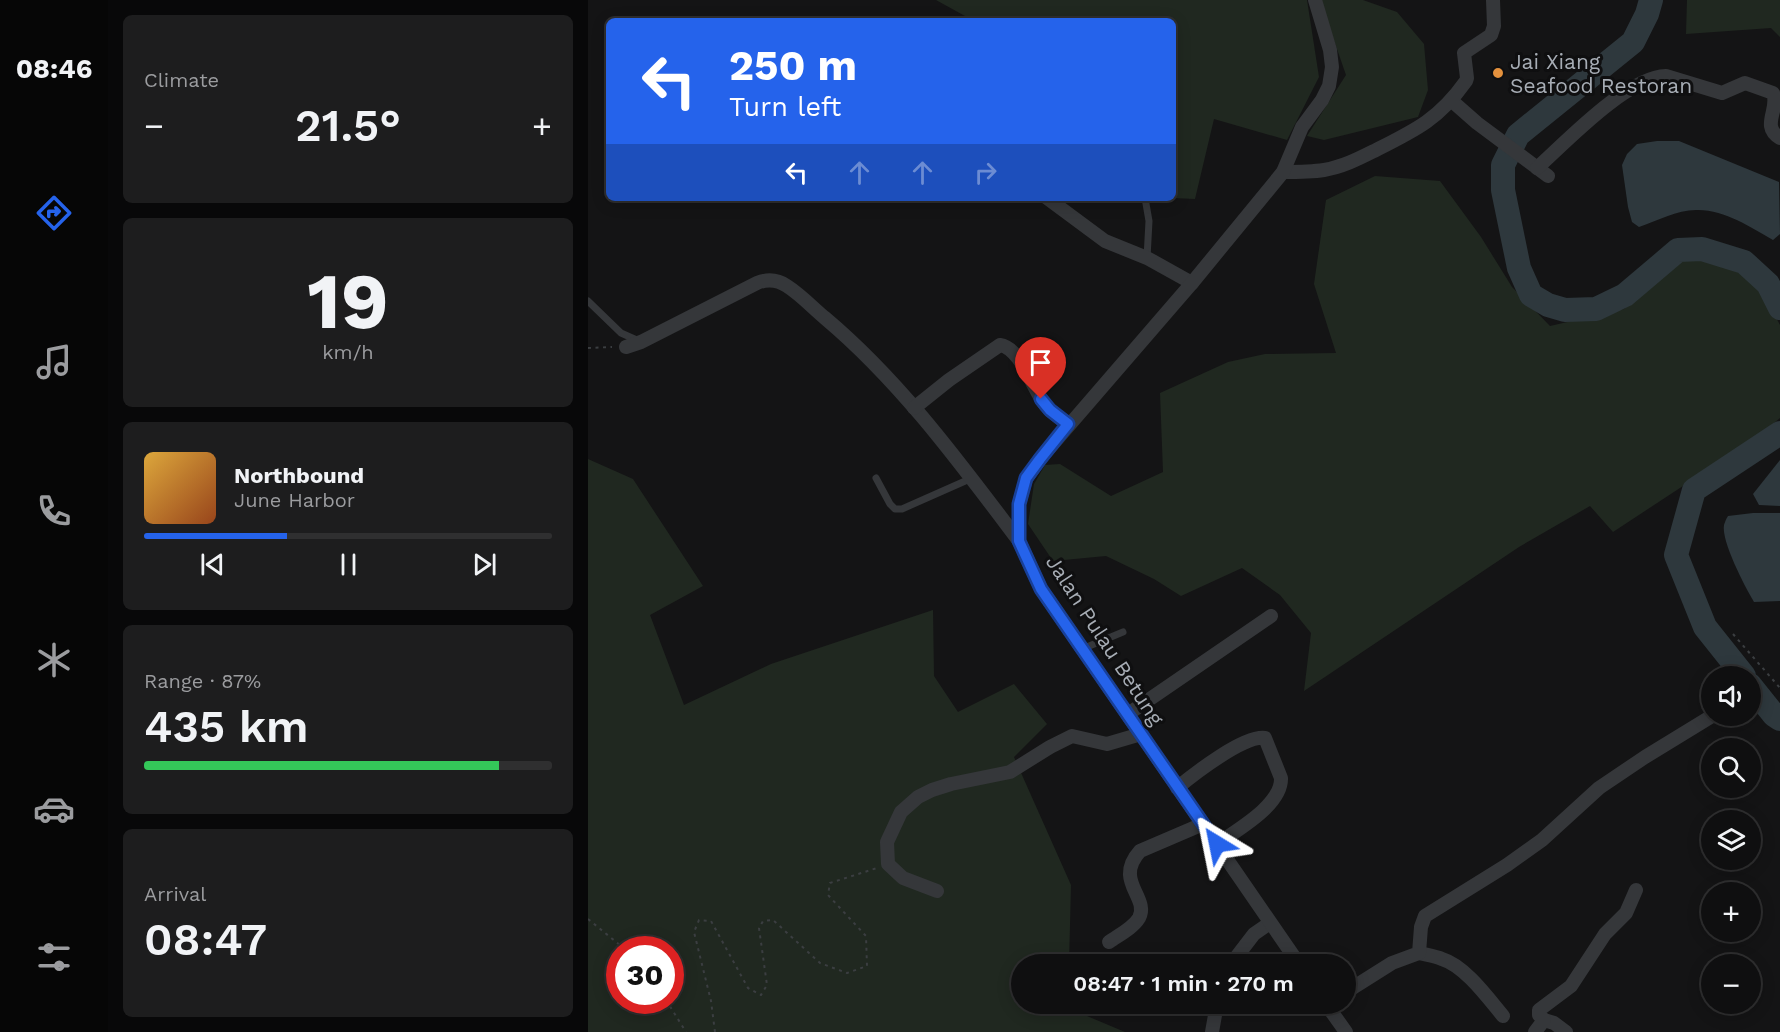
<!DOCTYPE html>
<html lang="en">
<head>
<meta charset="utf-8">
<style>
  body { margin:0; font-family:"Work Sans",sans-serif; background:#1d1d1e; color:#f1f3f6; height:100vh; display:flex; flex-direction:column; font-size:22px; white-space:nowrap }
  * { box-sizing:border-box; margin:0 }
  p { font-size:20px; color:#9b9c9f }
  .icon { flex:none; width:33px; height:33px; fill:none; stroke:currentColor; stroke-width:2; stroke-linecap:round; stroke-linejoin:round }
  .map { position:relative; flex:1; overflow:hidden }
  .drawer { display:flex; flex-direction:column; gap:15px; padding:15px; background:#080809; width:480px }
  .drawer>* { flex:none }
  .guide { position:absolute; left:18px; top:18px; width:570px; height:183px; border-radius:9px; box-shadow:0 3px 15px #0003,0 0 0 2px #2f2f30; background:#2563eb; color:#fff; overflow:hidden }
  .fabs { position:absolute; left:1113px; top:666px; display:grid; gap:12px }
  .fabs a { display:grid; place-items:center; width:60px; height:60px; border-radius:50%; background:#0f0f10; box-shadow:0 3px 15px #0003,0 0 0 2px #2f2f30; font-size:30px }
  .speed { position:absolute; left:18px; top:936px; display:flex; gap:12px; font-size:30px; font-weight:700; text-align:center }
  .speed>* { display:grid; place-content:center; width:78px; height:78px; border-radius:50%; background:#0f0f10; box-shadow:0 3px 15px #0003,0 0 0 2px #2f2f30; line-height:1 }
  .speed .limit { border:9px solid #d22; background:#fff; color:#111 }
  .pin { position:absolute; display:grid; place-items:center; width:51px; height:51px; color:#fff; margin:-62px -26px; border-radius:50% 50% 50% 0; rotate:-45deg; box-shadow:0 0 6px #0007 }
  .pin .icon { rotate:45deg }
  .me { position:absolute; width:66px; margin:-33px; rotate:325deg; stroke-linejoin:round; filter:drop-shadow(0 0 4px #0008) }
  .turn { display:flex; align-items:center; gap:21px; height:126px; padding:0 24px; font-size:27px }
  .turn .icon { width:78px; height:78px; stroke-width:2.5 }
  .turn b { display:block; font-size:42px; line-height:51px }
  .lanes { display:flex; align-items:center; height:57px; padding:0 24px; background:#0003; justify-content:center; gap:30px; direction:ltr }
  .lanes .off { opacity:.35 }
  .big { font-size:45px; font-weight:600; line-height:1.1 }
  .drawer .widget { flex:1; display:flex; flex-direction:column; justify-content:center; gap:9px; min-width:0; padding:0 21px; border-radius:9px; background:#1d1d1e }
  .drawer .dial { align-items:center; gap:0 }
  .dial b { font-size:78px; line-height:1 }
  .song { display:flex; align-items:center; gap:18px }
  .cover { width:72px; height:72px; border-radius:9px; background:linear-gradient(135deg,hsl(40 70% 55%),hsl(20 70% 35%)) }
  .played { height:6px; border-radius:3px; background:linear-gradient(90deg,#2563eb 35%,#2f2f30 35%) }
  .keys { display:flex; justify-content:space-around; direction:ltr }
  .heat { display:flex; justify-content:space-between; align-items:center; font-size:33px; direction:ltr }
  .charge { height:9px; border-radius:4px; background:linear-gradient(90deg,#34c759 87%,#2f2f30 0) }
  .trip { position:absolute; left:423px; top:954px; width:345px; height:60px; border-radius:30px; background:#0f0f10; box-shadow:0 3px 15px #0003,0 0 0 2px #2f2f30; font-weight:600; line-height:60px; text-align:center }
  main { display:flex; flex:1; min-height:0 }
  .dock { display:flex; flex-direction:column; width:108px; justify-content:space-around; align-items:center; background:#060606; color:#9b9c9f }
  .dock .icon { width:42px; height:42px }
  .dock .active { color:#2563eb }
  .dock b { font-size:27px; color:#f1f3f6 }
  .map>svg:first-child { display:block }
</style>
</head>
<body>
<main>
<nav class="dock">
<b>08:46</b>
<svg class="icon active" aria-label="directions" viewBox="0 0 24 24"><path d="M12 3l9 9-9 9-9-9zM9 14v-3h6M13 9l2 2-2 2"/></svg>
<svg class="icon" aria-label="music" viewBox="0 0 24 24"><path d="M9 18V5l10-2v13"/><circle cx="6" cy="18" r="3"/><circle cx="16" cy="16" r="3"/></svg>
<svg class="icon" aria-label="phone" viewBox="0 0 24 24"><path d="M5 4h4l2 5-3 2q2 4 5 5l2-3 5 2v4C11 20 4 13 5 4z"/></svg>
<svg class="icon" aria-label="climate" viewBox="0 0 24 24"><path d="M12 3v18M4 7l16 10M4 17L20 7"/></svg>
<svg class="icon" aria-label="car" viewBox="0 0 24 24"><path d="M5 17H2v-5l4-1 3-4h7l3 4 3 1v5h-3M9 17h6M6 11h13"/><circle cx="7" cy="17" r="2"/><circle cx="17" cy="17" r="2"/></svg>
<svg class="icon" aria-label="filters" viewBox="0 0 24 24"><path d="M4 7h16M4 17h16"/><circle cx="9" cy="7" r="2"/><circle cx="15" cy="17" r="2"/></svg>
</nav>
<section class="drawer">
<div class="widget"><p>Climate</p>
<div class="heat"><a>−</a><b class="big">21.5°</b><a>+</a></div>
</div>
<div class="widget dial"><b>19</b><p>km/h</p></div>
<div class="widget">
<div class="song"><i class="cover"></i><div><b>Northbound</b><p>June Harbor</p></div></div>
<div class="played"></div>
<div class="keys"><svg class="icon" aria-label="previous" viewBox="0 0 24 24"><path d="M18 5L8 12l10 7zM5 5v14"/></svg><svg class="icon" aria-label="pause" viewBox="0 0 24 24"><path d="M8 5v14M16 5v14"/></svg><svg class="icon" aria-label="next" viewBox="0 0 24 24"><path d="M6 5l10 7-10 7zM19 5v14"/></svg></div>
</div>
<div class="widget"><p>Range · 87%</p><b class="big">435 km</b><div class="charge"></div></div>
<div class="widget"><p>Arrival</p><b class="big">08:47</b></div>
</section>
<div class="map">
<svg width="1192" height="1032" viewBox="0 0 1192 1032">
  <rect width="100%" height="100%" fill="#141415"/>
  <g fill="#202820" fill-rule="evenodd">
    <path d="M348,0H719L731,77L699,140L626,119L607,199L585,198V21H386Z"/>
    <path d="M732,0H775L809,12L836,44L840,90L830,117L736,140L719,136L758,75Z"/>
    <path d="M1099,0H1192V37L1183,28L1098,34Z"/>
    <path d="M787,176L852,181L893,237L924,287L962,326L1036,309L1085,259L1133,262L1169,282L1192,325V418L1168,438L1025,532L1002,506L931,547L716,691L723,633L692,595L654,568L593,596L566,579L518,556L465,561L440,524L446,484L457,465L472,464L523,496L575,472L572,393L640,362L677,354L748,353L726,284L738,200Z"/>
    <path d="M0,459L45,479L115,586L62,615L96,705L183,664L345,610L346,676L370,712L426,684L459,724L426,757L483,885L481,964H434V1004H480V1008L537,1032H0ZM32,950H82V1000H32Z"/>
  </g>
  <g fill="#2e383d">
    <path d="M1069,141H1091L1191,182L1192,234L1185,240C1162,227 1136,209 1108,210C1089,210 1069,221 1051,227L1044,222L1040,207L1034,165L1039,154L1049,144Z"/>
    <path d="M1192,460V506L1171,505L1165,494Z"/>
    <path d="M1165,513H1192V601L1166,602C1157,587 1133,541 1136,525C1137,522 1138,519 1140,516Z"/>
  </g>
  <g fill="none" stroke-linecap="round" stroke-linejoin="round">
    <g stroke="#2e383d" stroke-width="24">
      <path d="M1063,0L1059,14L1045,42L930,135L915,165V190L931,268L943,295L960,305L977,310L1008,309L1037,295L1090,250L1114,249L1156,262L1180,284L1192,308"/>
      <path d="M1156,676L1117,627L1088,555L1106,490L1192,433"/>
      <path d="M1162,685L1186,715L1192,719"/>
    </g>
    <g stroke="#3b3e41" stroke-width="2" stroke-dasharray="3 4.5" stroke-linecap="butt">
      <path d="M0,348L24,347"/>
      <path d="M1145,634L1192,688"/>
      <path d="M0,919L38,950"/>
      <path d="M78,1000L98,1032"/>
      <path d="M127,1032L123,1001L106,932L111,920L123,921L160,988L173,995L179,985L171,928L175,921L185,920L232,963L259,973L279,966L278,936L240,895L242,883L289,868"/>
    </g>
    <g stroke="#35373a" stroke-width="7">
      <path d="M557,198L561,221L559,258"/>
      <path d="M0,301L33,333L51,341"/>
      <path d="M288,478L302,504L307,509H314L384,478"/>
      <path d="M494,649L535,632"/>
    </g>
    <g stroke="#35373a" stroke-width="14">
      <path d="M864,101L889,123L960,176"/>
      <path d="M949,168C978,142 1039,77 1078,76L1134,93L1157,83L1185,93C1192,109 1172,126 1192,138"/>
      <path d="M695,172C708,172 723,172 736,170C755,167 772,158 788,150C828,130 851,119 878,81L879,78L876,53L903,35L906,26L905,0"/>
      <path d="M459,198L517,241L559,258L604,283"/>
      <path d="M38,347L53,342L169,283C179,279 190,280 199,286C213,295 225,308 237,318C313,382 372,463 431,541"/>
      <path d="M326,408L361,380L412,345C433,348 445,390 458,406C464,413 472,419 480,424"/>
      <path d="M540,714L683,616"/>
      <path d="M589,788C606,774 656,735 677,738L693,778C694,805 649,830 629,844"/>
      <path d="M349,891L315,878L300,864L299,842L313,812L330,797L344,790L363,784L422,772L462,747L484,736L519,744L553,734"/>
      <path d="M521,942C531,935 545,928 551,918C562,897 525,881 552,851L615,824"/>
      <path d="M831,953C839,955 847,956 854,959C877,966 900,998 915,1016"/>
      <path d="M643,964L666,934L682,923"/>
      <path d="M711,964L453,589L431,541V504L438,479L452,459L604,283L695,172L714,127L734,100L741,86L744,67L742,50L727,0"/>
      <path d="M758,992L804,963L831,953L833,927L837,916L919,865L954,840L1011,788L1057,757L1124,716"/>
      <path d="M738,1004L758,1032"/>
      <path d="M956,1020L966,1023L978,1032"/>
      <path d="M624,1032L629,1004"/>
      <path d="M947,1032L956,1020L951,1015V1010L983,986L1017,934L1038,913L1048,890"/>
    </g>
  </g>
  <g fill="none" stroke-linecap="round" stroke-linejoin="round">
    <g stroke="#184099" stroke-width="15">
      <path id="route" d="M453,399L462,410L480,424L452,459L438,478L431,504V541L453,589L629,844"/>
    </g>
    <use href="#route" stroke="#2563eb" stroke-width="10"/>
  </g>
  <circle fill="#e4913d" stroke="#0f0f10" stroke-width="2" cx="910" cy="73" r="6"/>
  <g text-anchor="middle" dominant-baseline="central" stroke-width="6" stroke-linejoin="round" paint-order="stroke">
    <g font-size="21" fill="#a7adb5" stroke="#0f0f10" text-anchor="start">
      <text x="922" y="61">Jai Xiang<tspan x="922" dy="24">Seafood Restoran</tspan></text>
    </g>
    <g font-size="21" fill="#a7adb5" stroke="#0f0f10">
      <text transform="translate(517 640) rotate(57)">Jalan Pulau Betung</text>
    </g>
  </g>
</svg>
<div class="fabs">
<a><svg class="icon" aria-label="sound" viewBox="0 0 24 24"><path d="M4 9h4l5-4v14l-5-4H4zM17 9q2 3 0 6"/></svg></a>
<a><svg class="icon" aria-label="search" viewBox="0 0 24 24"><circle cx="10" cy="10" r="6"/><path d="M15 15l6 6"/></svg></a>
<a><svg class="icon" aria-label="layers" viewBox="0 0 24 24"><path d="M12 4l9 5-9 5-9-5zM3 14l9 5 9-5"/></svg></a>
<a>+</a>
<a>−</a>
</div>
<div class="speed"><div class="limit">30</div></div>
<div class="pin" style="left:453px;top:399px;background:#d93025"><svg class="icon" aria-label="arrive" viewBox="0 0 24 24"><path d="M6 21V4h12l-3 4 3 4H6"/></svg></div>
<svg class="me" style="left:629px;top:844px" viewBox="-20 -20 40 40"><path d="M0-17L14 15 0 8-14 15z" fill="#2563eb" stroke="#fff" stroke-width="4"/></svg>
<div class="trip">08:47 · 1 min · 270 m</div>
<div class="guide">
<div class="turn"><svg class="icon" aria-label="left" viewBox="0 0 24 24"><path d="M17 20v-9H6M10 6l-5 5 5 5"/></svg><div><b>250 m</b>Turn left</div></div>
<div class="lanes"><svg class="icon" aria-label="left" viewBox="0 0 24 24"><path d="M17 20v-9H6M10 6l-5 5 5 5"/></svg><svg class="icon off" aria-label="ahead" viewBox="0 0 24 24"><path d="M12 20V5M6 11l6-6 6 6"/></svg><svg class="icon off" aria-label="ahead" viewBox="0 0 24 24"><path d="M12 20V5M6 11l6-6 6 6"/></svg><svg class="icon off" aria-label="right" viewBox="0 0 24 24"><path d="M7 20v-9h11M14 6l5 5-5 5"/></svg></div>
</div>
</div>
</main>
</body>
</html>
